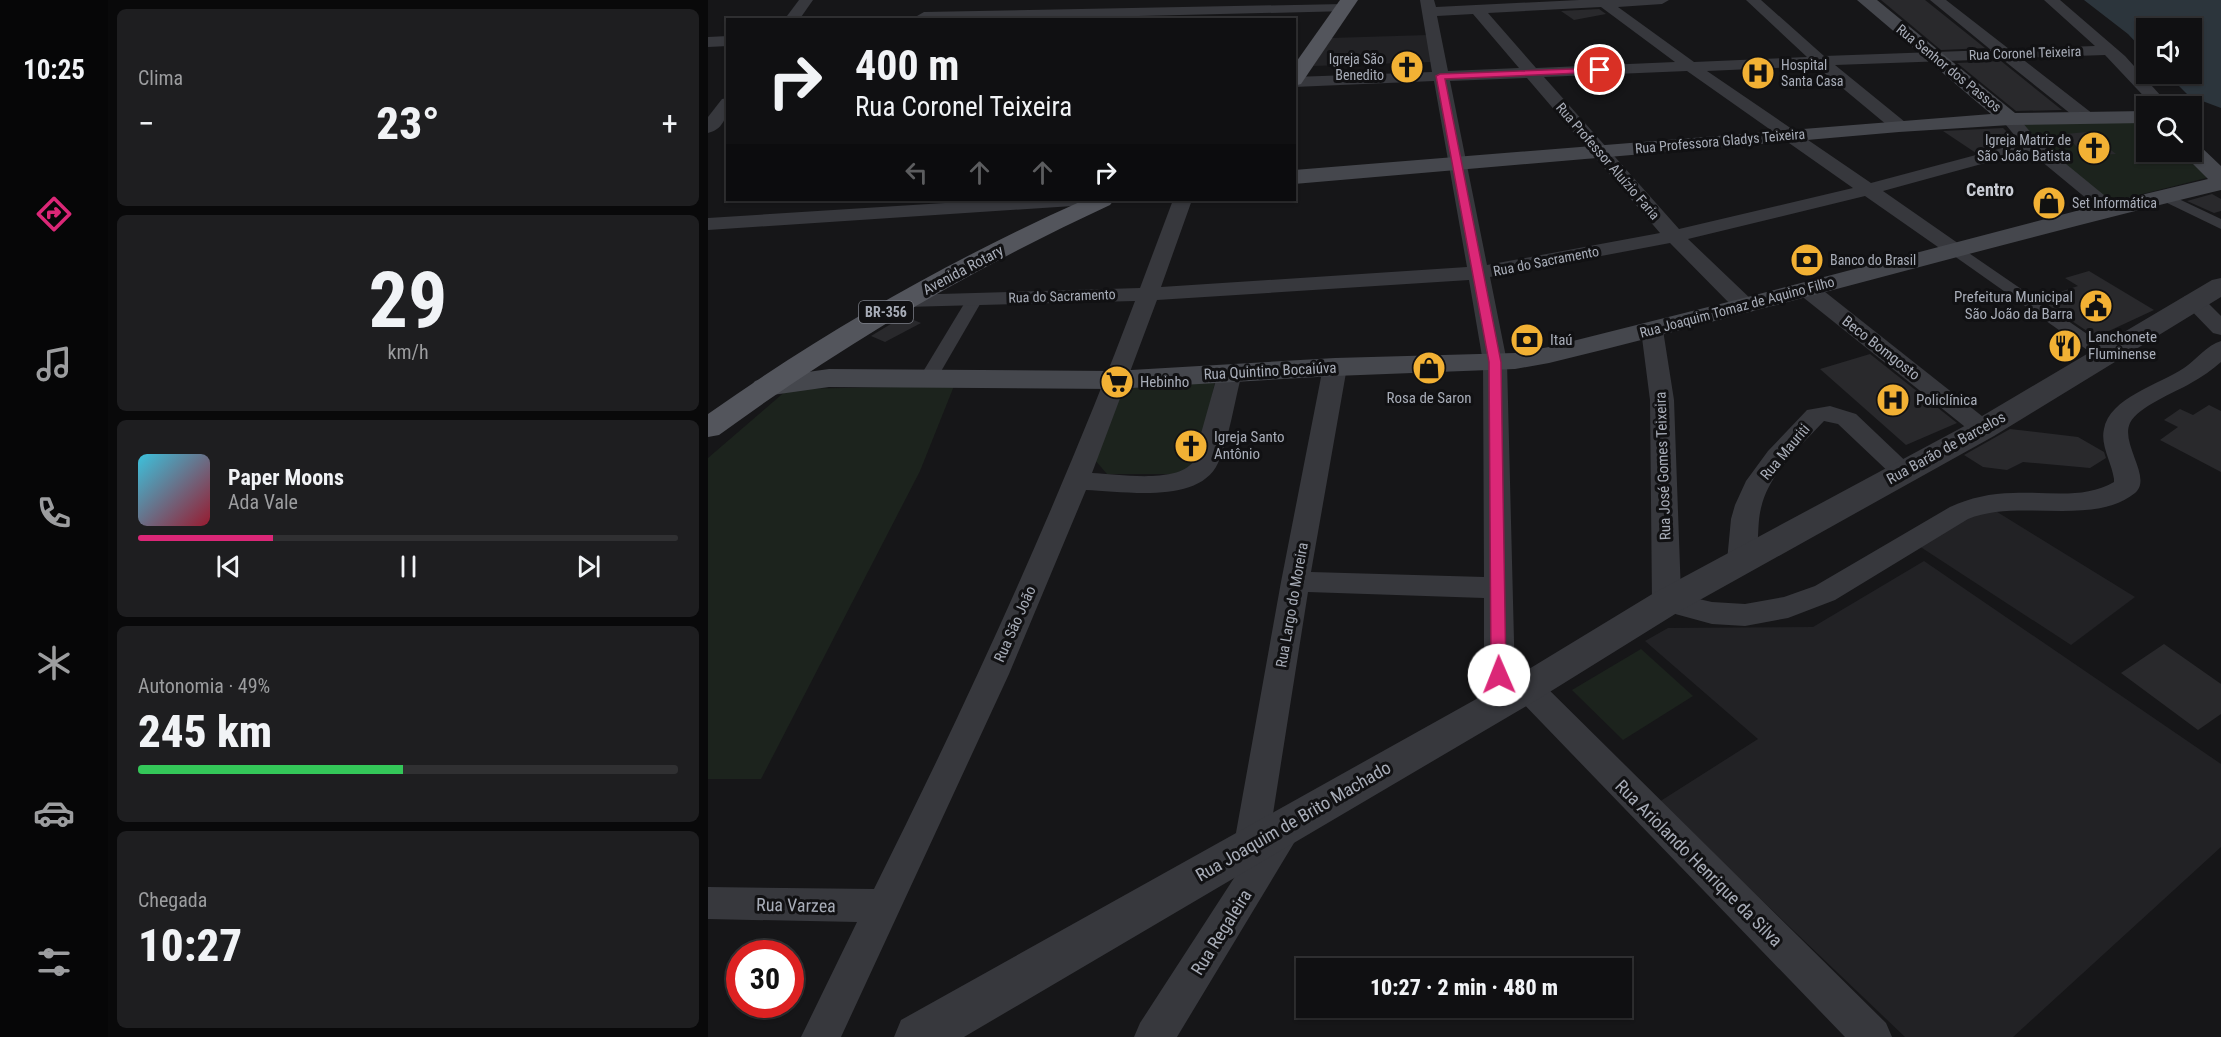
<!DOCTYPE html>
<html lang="pt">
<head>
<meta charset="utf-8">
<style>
  body { margin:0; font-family:"Roboto Condensed",sans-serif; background:#1e1e20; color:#f1f3f6; height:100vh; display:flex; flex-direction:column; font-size:22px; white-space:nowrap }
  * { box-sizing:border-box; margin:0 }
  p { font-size:20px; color:#9c9d9f }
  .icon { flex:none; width:33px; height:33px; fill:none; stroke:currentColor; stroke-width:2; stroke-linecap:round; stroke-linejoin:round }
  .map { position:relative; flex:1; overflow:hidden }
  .drawer { display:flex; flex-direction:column; gap:9px; padding:9px; background:#09090a; width:600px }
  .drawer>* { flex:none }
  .guide { position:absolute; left:18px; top:18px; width:570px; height:183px; border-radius:0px; box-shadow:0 2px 4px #0004,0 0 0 2px #303032; background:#101012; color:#f1f3f6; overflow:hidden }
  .tools { position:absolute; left:1428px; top:18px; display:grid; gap:12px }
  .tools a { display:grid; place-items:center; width:66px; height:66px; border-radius:0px; background:#101012; box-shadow:0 2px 4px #0004,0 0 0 2px #303032; font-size:30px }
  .speed { position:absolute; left:18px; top:940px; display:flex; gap:12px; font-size:30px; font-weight:700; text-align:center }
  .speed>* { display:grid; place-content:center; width:78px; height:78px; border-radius:50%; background:#101012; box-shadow:0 2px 4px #0004,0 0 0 2px #303032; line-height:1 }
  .speed .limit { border:9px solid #d22; background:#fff; color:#111 }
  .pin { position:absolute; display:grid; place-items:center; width:51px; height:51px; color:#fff; margin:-26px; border:3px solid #fff; border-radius:50%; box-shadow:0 2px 6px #0007 }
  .me { position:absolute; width:66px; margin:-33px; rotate:359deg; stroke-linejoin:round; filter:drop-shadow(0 0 4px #0008) }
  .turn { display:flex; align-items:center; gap:21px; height:126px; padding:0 30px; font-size:27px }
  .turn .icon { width:78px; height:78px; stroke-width:2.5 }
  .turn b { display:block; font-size:42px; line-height:51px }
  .lanes { display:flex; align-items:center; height:57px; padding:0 30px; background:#0003; justify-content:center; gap:30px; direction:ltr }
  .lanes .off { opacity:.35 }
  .big { font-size:45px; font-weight:800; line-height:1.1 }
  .drawer .widget { flex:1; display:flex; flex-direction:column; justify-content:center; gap:9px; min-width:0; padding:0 21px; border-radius:9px; background:#1e1e20 }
  .drawer .dial { align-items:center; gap:0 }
  .dial b { font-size:78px; line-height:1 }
  .song { display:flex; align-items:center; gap:18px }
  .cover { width:72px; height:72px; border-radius:9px; background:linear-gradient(135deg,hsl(190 70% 55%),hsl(350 70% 35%)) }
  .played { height:6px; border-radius:3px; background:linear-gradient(90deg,#db2777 25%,#303032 25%) }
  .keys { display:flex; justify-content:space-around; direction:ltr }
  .heat { display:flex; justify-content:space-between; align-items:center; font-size:33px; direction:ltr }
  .charge { height:9px; border-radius:4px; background:linear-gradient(90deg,#34c759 49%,#303032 0) }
  .trip { position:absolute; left:588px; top:958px; width:336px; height:60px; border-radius:0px; background:#101012; box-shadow:0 2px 4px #0004,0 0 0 2px #303032; font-weight:800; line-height:60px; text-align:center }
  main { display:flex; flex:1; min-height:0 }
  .dock { display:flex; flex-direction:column; width:108px; justify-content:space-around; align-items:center; background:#060607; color:#9c9d9f }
  .dock .icon { width:42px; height:42px }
  .dock .on { color:#db2777 }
  .dock b { font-size:27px; color:#f1f3f6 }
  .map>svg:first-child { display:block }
</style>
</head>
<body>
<main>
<nav class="dock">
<b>10:25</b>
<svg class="icon on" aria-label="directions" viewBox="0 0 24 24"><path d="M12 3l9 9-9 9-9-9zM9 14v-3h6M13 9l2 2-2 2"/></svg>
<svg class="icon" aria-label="music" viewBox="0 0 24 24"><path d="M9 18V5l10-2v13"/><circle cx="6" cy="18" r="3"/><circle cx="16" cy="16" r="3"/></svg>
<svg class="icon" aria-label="phone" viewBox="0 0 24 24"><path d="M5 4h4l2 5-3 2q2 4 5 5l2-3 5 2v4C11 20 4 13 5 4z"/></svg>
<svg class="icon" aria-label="climate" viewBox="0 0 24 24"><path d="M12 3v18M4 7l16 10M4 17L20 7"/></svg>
<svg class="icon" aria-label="car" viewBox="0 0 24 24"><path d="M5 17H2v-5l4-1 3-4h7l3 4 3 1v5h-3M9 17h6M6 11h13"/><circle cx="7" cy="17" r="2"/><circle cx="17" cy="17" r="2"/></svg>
<svg class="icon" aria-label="filters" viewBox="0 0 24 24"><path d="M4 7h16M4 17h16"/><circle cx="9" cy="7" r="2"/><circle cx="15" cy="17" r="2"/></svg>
</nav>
<section class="drawer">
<div class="widget"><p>Clima</p>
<div class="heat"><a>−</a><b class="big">23°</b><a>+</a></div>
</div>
<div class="widget dial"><b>29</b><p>km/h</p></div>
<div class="widget">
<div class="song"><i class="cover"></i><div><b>Paper Moons</b><p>Ada Vale</p></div></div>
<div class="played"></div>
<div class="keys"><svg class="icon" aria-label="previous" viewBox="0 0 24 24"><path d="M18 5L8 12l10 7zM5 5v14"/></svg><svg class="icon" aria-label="pause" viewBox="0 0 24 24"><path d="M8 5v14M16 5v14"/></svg><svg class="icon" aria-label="next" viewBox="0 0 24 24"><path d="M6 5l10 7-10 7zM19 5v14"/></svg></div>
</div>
<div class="widget"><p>Autonomia · 49%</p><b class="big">245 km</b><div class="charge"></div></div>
<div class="widget"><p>Chegada</p><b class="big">10:27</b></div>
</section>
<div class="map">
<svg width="1513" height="1037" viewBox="0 0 1513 1037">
  <rect width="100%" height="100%" fill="#161618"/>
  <g fill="#222225">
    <path d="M720,35L724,62L605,66L623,38Z"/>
    <path d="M1271,510H1286L1427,597L1363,645L1211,546Z"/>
    <path d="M1216,561L1513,764V847L1305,1037H1197L951,802L1050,739L937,641L960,628L1105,627Z"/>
  </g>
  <g fill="#1c231d">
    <path d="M1431,119L1438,120V152H1479L1501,173L1498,178L1403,202L1306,126L1330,122Z"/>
    <path d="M508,378L487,468L468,474H399L387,460L416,384Z"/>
    <path d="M246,386L212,471L53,779H0V458L80,389Z"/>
    <path d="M933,649L985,696L915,740L864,690Z"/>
  </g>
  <path fill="#2c353c" d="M1376,0H1513V108L1481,96L1459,74H1484V28H1438V53L1420,34Z"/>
  <g fill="#29292c">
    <path d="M1173,0H1217L1277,48L1233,50Z"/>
    <path d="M891,9L898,14L866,20L853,11Z"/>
    <path d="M1293,61L1354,110L1308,111L1249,63Z"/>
    <path d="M1295,128L1309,142L1268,153L1235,131Z"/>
    <path d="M1379,132L1408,154L1377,156L1357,134Z"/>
    <path d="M1504,194L1513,199V211L1506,213L1479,201Z"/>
    <path d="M1381,271L1446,310L1388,337L1331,299L1370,286L1357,278Z"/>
    <path d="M196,316L213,323L177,342L163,336Z"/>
    <path d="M1162,354L1249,423L1198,445L1112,369Z"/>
    <path d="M1501,405L1513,411V472L1452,440L1470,427L1456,420L1472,409L1485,415Z"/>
    <path d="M1302,429L1370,437L1396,452L1398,458L1382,468L1315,462L1299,470L1275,467L1256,455Z"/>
    <path d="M1456,644L1513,684V714L1490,730L1413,673Z"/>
  </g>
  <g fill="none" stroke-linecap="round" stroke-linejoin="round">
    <g fill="#37383d" fill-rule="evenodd">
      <path d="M1456,192L1513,219V229L1451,199L1449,196Z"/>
      <path d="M1247,246L1252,247L1404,351L1406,355L1404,359H1392L1242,253L1240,250L1242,247Z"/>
      <path d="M267,294L275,299L228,380L225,384H213L210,380L259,299Z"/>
    </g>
    <g fill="#37383d" fill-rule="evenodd">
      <path d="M91,0H105L91,20H76Z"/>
      <path d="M712,0H726L728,7L871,0H961L954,4L910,7L986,62L1099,57L1038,0H1053L1116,56L1283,50L1222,0H1238L1301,49L1387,46L1336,0H1352L1417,56L1462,106H1445L1397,55L1313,58L1385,114L1388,118L1385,122H1373L1294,59L1127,65L1197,122L1200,126L1197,130H1185L1108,66L999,71L1163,183L1313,143L1293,119L1296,115H1308L1330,141L1413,209L1410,213H1396L1321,151L1175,191L1254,246L1257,250L1254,254H1240L1157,196L980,239L1045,301L1048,306L1045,311L1037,313L1029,311L962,243L782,277L799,362L807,681L819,676L830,679L1178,1023L1184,1037H1137L808,696V703L803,712L792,715L781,712L776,703V598L600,592L564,820L578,813L590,818L595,828L469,1037H426L432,1023L539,858L531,855L526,844L573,582L615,367L619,362L627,360L635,362L639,367L603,572L776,577L775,362L761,280L449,300L384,473C410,474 468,484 485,462L510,373L514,368L522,366L530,368L534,373C527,399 521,440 510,463C491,505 415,491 378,490L301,674L133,1037H93L149,922L0,919V887L166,889C262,697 351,502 427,301L197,307L189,306L186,301L189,296L197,295L432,288L465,200H484L453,287L759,267L726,81L586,87V77L724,72ZM893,7L967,62L828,68L780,13ZM765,14L811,68L740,71L729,16ZM979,71L1145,188L971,229L836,77ZM819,78L952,233L779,265L742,81Z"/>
      <path d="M636,4L643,8L641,11L263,20H212L209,16L216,12Z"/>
      <path d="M20,36V46L0,47V37Z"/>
      <path d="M20,98C20,113 17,129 0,133V117L14,99Z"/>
      <path d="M284,200H375L372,204L365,206L0,230V218Z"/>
      <path d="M1099,283L1107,284L1284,424L1287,429L1284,434L1275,437L1266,434L1091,294L1088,289L1091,284Z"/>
      <path d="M1485,295L1493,296L1513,316V335L1505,333L1474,301L1477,296Z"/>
      <path d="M944,323L952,325L955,330L966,400L973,595L1004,602L1037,604L1076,597L1107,586L1242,507C1262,498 1283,493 1305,493C1338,491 1376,500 1406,482V479C1404,463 1392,445 1396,429C1401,398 1452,384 1476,368C1488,360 1499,345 1513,341V362C1504,370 1494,377 1483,383C1466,393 1431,406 1422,423C1412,444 1445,478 1427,493C1385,527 1310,498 1260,519L1127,600L1080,618L1037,626L1004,624L949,609L944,602L942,400L933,330L936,325Z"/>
      <path d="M1122,406L1148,414L1209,472L1205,478L1196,480L1187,478L1130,424L1116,421C1092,447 1061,473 1053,508C1048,527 1053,552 1043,568L1033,571L1023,568L1019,561L1023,519L1027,505L1038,481L1060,451L1099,410Z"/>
    </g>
    <path fill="#37383d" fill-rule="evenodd" d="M1513,278V297L1286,436L972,611L832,698L256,1037H186L193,1020L806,678L946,593L1264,422L1504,280Z"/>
    <g fill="#45474d" fill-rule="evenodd">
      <path d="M1149,0H1169L1307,113L1438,111V123L1302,125L1191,132L586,184V170L1283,114Z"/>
      <path d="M1484,144L1492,146L1513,166V190C1288,244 1066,308 841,363L807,369L627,376L406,389L121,387L57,396L47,393L42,387L47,381L57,378L121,369L406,371L627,358L807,353L841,347L1028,300L1395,204L1500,179L1473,152H1484Z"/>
    </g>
    <g fill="#53555c" fill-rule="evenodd">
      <path d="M632,0H650L593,84L586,86V65Z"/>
      <path d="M376,200H406L402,205C264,269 134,345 11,435L0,437V414C119,330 244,259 376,200Z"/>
    </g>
  </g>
  <path fill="#db2777" stroke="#8e194d" stroke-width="1.5" d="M892,68L895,69V72L737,79L793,362L798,675L796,679H785L783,675L781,362L728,76L732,74Z"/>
  <defs>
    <g id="church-disc" transform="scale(1.725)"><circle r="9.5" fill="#f2b134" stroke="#111113"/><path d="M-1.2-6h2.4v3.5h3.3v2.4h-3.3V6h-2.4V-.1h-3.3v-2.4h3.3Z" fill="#111"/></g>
    <g id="hospital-disc" transform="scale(1.725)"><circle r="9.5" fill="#f2b134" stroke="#111113"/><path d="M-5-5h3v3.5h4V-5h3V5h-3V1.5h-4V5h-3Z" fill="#111"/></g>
    <g id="shop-disc" transform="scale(1.725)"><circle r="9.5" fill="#f2b134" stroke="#111113"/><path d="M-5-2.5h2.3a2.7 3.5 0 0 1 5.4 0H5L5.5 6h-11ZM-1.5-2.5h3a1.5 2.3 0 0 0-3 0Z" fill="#111"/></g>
    <g id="bank-disc" transform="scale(1.725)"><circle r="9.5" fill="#f2b134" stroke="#111113"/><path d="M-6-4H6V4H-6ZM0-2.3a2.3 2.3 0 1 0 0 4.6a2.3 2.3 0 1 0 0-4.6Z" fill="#111"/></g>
    <g id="civic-disc" transform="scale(1.725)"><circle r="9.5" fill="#f2b134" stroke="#111113"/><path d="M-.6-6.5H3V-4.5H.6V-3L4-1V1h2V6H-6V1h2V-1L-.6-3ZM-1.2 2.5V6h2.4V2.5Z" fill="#111"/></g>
    <g id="restaurant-disc" transform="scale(1.725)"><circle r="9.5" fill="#f2b134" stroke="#111113"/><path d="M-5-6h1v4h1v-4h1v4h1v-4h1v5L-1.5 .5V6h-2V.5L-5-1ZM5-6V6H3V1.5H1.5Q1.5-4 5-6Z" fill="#111"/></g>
    <g id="supermarket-disc" transform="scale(1.725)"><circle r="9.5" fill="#f2b134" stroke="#111113"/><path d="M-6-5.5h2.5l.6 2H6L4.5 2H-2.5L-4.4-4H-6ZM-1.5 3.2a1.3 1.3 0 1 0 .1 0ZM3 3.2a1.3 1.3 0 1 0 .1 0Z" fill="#111"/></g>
  </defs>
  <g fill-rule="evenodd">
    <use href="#church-disc" x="699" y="67"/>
    <use href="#hospital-disc" x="1050" y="73"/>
    <use href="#church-disc" x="1386" y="148"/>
    <use href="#shop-disc" x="1341" y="203"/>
    <use href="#bank-disc" x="1099" y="260"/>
    <use href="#civic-disc" x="1388" y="306"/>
    <use href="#bank-disc" x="819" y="340"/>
    <use href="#restaurant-disc" x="1357" y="346"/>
    <use href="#shop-disc" x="721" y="368"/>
    <use href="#supermarket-disc" x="409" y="382"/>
    <use href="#hospital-disc" x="1185" y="400"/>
    <use href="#church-disc" x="483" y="446"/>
  </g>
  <g text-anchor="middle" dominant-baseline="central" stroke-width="6" stroke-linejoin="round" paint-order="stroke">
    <g font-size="14" fill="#a8adb8" stroke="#111113">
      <text transform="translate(1317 53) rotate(-2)">Rua Coronel Teixeira</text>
      <text transform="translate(1241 68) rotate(39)">Rua Senhor dos Passos</text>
      <text transform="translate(1012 141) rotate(-5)">Rua Professora Gladys Teixeira</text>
      <text transform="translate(900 161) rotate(49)">Rua Professor Aluízio Faria</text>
      <text transform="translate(838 261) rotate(-11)">Rua do Sacramento</text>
      <text transform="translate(354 296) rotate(-2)">Rua do Sacramento</text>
      <text transform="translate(1029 307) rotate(-15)">Rua Joaquim Tomaz de Aquino Filho</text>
    </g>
    <g font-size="14" fill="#a8adb8" stroke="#111113" text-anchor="start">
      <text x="676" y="59" text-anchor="end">Igreja São<tspan x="676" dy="16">Benedito</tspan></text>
      <text x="1073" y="65">Hospital<tspan x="1073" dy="16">Santa Casa</tspan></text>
      <text x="1363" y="140" text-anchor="end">Igreja Matriz de<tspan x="1363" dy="16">São João Batista</tspan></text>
      <text x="1364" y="203">Set Informática</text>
      <text x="1122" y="260">Banco do Brasil</text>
    </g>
    <rect fill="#111113" stroke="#7b7e86" stroke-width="1.5" x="151" y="301" width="54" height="22" rx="4.5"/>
    <g font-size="14" font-weight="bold" fill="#a8adb8">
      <text x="178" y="312">BR-356</text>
    </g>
    <g font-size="15" fill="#a8adb8" stroke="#111113">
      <text transform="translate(255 270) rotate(-28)">Avenida Rotary</text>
      <text transform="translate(1173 348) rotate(38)">Beco Bomgosto</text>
      <text transform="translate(562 371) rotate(-3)">Rua Quintino Bocaiúva</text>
      <text transform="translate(1238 448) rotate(-29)">Rua Barão de Barcelos</text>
      <text transform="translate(1077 452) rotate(-50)">Rua Mauriti</text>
      <text transform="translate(955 466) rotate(-92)">Rua José Gomes Teixeira</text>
      <text transform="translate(584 605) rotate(-80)">Rua Largo do Moreira</text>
      <text transform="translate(307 624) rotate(-66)">Rua São João</text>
    </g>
    <g font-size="15" fill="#a8adb8" stroke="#111113" text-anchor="start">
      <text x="1365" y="297" text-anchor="end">Prefeitura Municipal<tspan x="1365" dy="17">São João da Barra</tspan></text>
      <text x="1380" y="337">Lanchonete<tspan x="1380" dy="17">Fluminense</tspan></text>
      <text x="842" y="340">Itaú</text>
      <text x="432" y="382">Hebinho</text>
      <text x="721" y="398" text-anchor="middle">Rosa de Saron</text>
      <text x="1208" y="400">Policlínica</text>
      <text x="506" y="437">Igreja Santo<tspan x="506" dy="17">Antônio</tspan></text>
    </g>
    <g font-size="18" font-weight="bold" fill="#c9ccd4" stroke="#111113">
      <text x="1282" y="189">Centro</text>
    </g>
    <g font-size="18" fill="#a8adb8" stroke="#111113">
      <text transform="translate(585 821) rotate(-30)">Rua Joaquim de Brito Machado</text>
      <text transform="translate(991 863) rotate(45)">Rua Ariolando Henrique da Silva</text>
      <text transform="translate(88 905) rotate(1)">Rua Varzea</text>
      <text transform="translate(513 932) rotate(-58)">Rua Regaleira</text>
    </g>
  </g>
</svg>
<div class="tools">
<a><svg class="icon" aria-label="sound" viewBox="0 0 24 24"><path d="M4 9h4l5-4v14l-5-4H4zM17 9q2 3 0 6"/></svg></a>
<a><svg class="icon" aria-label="search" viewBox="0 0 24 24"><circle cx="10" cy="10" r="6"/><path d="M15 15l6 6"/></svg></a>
</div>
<div class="speed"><div class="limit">30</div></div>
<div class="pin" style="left:892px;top:70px;background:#d93025"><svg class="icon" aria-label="arrive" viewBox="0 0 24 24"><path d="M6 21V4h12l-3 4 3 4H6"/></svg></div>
<svg class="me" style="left:791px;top:675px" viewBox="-20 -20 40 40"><circle r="19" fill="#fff"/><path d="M0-13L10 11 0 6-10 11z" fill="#db2777"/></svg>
<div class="trip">10:27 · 2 min · 480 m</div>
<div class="guide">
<div class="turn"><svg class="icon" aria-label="right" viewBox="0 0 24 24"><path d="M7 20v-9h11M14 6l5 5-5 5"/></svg><div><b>400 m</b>Rua Coronel Teixeira</div></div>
<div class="lanes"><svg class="icon off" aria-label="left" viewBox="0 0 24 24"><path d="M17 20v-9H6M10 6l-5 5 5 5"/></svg><svg class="icon off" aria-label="ahead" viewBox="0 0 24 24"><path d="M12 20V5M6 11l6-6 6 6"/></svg><svg class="icon off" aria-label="ahead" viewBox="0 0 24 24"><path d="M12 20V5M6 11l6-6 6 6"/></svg><svg class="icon" aria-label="right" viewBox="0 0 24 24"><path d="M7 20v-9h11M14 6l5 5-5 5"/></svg></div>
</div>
</div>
</main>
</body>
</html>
